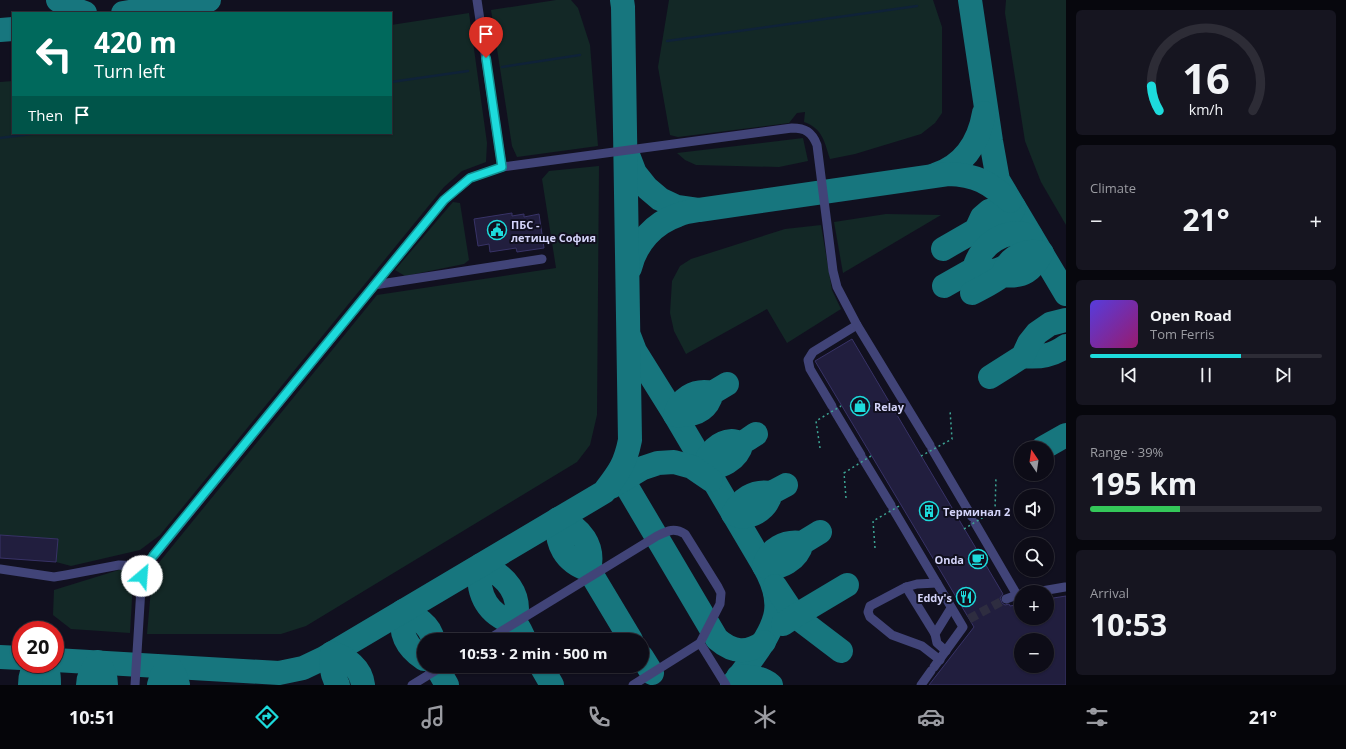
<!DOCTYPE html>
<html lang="en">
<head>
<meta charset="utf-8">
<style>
  body { margin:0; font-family:"Open Sans",sans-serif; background:#161520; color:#f1f3f6; height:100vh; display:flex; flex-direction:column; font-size:15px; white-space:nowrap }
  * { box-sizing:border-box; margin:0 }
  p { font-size:13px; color:#9a9ba1 }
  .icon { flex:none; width:22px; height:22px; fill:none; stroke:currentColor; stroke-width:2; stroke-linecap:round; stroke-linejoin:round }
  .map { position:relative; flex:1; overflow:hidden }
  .sheet { display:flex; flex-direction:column; gap:10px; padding:10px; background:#07070d; width:280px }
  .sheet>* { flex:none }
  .top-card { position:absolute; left:12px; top:12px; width:380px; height:122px; border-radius:0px; box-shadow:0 1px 3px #0004,0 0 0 1px #2d2c36; background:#00695c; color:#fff; overflow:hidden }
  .needle { width:26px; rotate:347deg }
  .controls { position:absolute; left:1014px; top:441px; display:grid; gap:8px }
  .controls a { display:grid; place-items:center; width:40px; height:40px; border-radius:50%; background:#0d0c17; box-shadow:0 1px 3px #0004,0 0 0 1px #2d2c36; font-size:20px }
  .speed { position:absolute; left:12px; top:621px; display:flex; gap:8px; font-size:20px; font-weight:700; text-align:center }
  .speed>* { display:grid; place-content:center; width:52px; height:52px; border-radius:50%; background:#0d0c17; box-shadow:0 1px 3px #0004,0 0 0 1px #2d2c36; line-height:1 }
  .speed .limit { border:6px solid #d22; background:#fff; color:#111 }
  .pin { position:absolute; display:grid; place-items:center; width:34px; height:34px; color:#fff; margin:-41px -17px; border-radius:50% 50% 50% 0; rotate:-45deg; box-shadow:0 0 4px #0007 }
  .pin .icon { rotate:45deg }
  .me { position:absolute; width:44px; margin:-22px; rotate:27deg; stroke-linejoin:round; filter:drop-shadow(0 0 3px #0008) }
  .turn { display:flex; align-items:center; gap:14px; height:84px; padding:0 16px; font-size:18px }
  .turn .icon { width:52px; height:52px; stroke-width:2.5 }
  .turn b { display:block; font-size:28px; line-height:34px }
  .then { display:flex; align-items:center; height:38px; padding:0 16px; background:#0003; gap:8px; font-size:15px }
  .big { font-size:30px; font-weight:700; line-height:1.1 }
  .sheet .tile { flex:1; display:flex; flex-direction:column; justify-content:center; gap:6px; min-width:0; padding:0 14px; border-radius:6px; background:#161520 }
  .sheet .dial { align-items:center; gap:0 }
  .dial svg { height:104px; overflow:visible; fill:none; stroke:#2d2c36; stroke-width:7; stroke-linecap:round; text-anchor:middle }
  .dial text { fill:#f1f3f6; stroke:none }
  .song { display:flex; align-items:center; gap:12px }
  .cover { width:48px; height:48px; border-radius:6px; background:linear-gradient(135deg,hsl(250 70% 55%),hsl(320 70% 35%)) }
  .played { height:4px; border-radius:2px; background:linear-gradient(90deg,#1ddbdc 65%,#2d2c36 65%) }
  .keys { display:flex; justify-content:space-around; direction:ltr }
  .heat { display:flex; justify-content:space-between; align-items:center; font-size:22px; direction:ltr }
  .charge { height:6px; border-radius:3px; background:linear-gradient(90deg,#34c759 39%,#2d2c36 0) }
  .trip { position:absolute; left:417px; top:633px; width:232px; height:40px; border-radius:20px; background:#0d0c17; box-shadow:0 1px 3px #0004,0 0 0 1px #2d2c36; font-weight:700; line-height:40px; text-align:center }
  .tabs { display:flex; height:64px; justify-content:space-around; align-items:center; background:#050509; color:#9a9ba1 }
  .tabs .icon { width:28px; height:28px }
  .tabs .current { color:#1ddbdc }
  .tabs b { font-size:18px; color:#f1f3f6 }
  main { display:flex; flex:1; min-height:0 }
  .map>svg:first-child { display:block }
</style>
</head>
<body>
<main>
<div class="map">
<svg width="1066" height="685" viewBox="0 0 1066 685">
  <rect width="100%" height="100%" fill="#11101f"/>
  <g fill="#132826">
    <path d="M556,0H571L578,8L590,45L598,146L517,157L512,146L491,10Z"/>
    <path d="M669,0H933L942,27V113L935,123L921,134L855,154L830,159C824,141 823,129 804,122L805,112L797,113L789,123L678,137L670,135L658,67Z"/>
    <path d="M1006,0H1066V225L1041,182L1025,141L1005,13Z"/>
    <path d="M469,13L487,143L486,162L462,171L444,187L160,535L140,550L71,566L56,562L58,539L0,535V82L13,81V133H391V25Z"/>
    <path d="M803,138L808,161L779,167L696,165L685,160L677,153Z"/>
    <path d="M599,166L597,415L590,445L577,462L306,626L281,634H147L151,589L157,565L377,295L556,268L542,179L549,171Z"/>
    <path d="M453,202L460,203L469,260L464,264L405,276L395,270Z"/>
    <path d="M886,214L941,215L843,273L834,222Z"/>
    <path d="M821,225L832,290L841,309L787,343L767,309L686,354L674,331L670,313L672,281L680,266L691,259L785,229Z"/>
    <path d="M122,569L130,574L133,582L130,633L71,629L53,615L54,590Z"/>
  </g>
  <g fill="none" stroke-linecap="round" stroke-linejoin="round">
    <g stroke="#0f2238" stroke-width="2.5">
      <path d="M667,41L917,6"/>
      <path d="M502,67L580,55"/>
      <path d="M391,82L468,71"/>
      <path d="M0,138L38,133"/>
    </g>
    <g stroke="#17767e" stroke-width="24">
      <path d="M58,0L71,8L85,13"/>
      <path d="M970,0L991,141L998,180L1066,294"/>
      <path d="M123,13L209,0"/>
      <path d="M0,30L13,29"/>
      <path d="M628,155L635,173L647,188L660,199L677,207L698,210"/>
      <path d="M935,175C965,165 979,142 984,113"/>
      <path d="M943,249L976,230L982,217L989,211L999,208L1014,207C1008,225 994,233 976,230"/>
      <path d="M630,268C636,243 654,223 678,215C684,212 692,211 699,210L948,174C977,175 988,182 1010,201"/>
      <path d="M944,286L974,269C979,249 996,234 1018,233C1022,233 1027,235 1031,236C1024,255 1008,271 986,272C982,272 978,270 974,269"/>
      <path d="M972,293C979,289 997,281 1002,275C1004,273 1004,269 1006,267C1013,255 1028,249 1042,253C1033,270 1023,278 1003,275"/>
      <path d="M630,338L635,351L675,415L764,566C785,603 778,623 754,656C747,666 740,676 732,685"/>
      <path d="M1023,356C1039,358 1052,356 1066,346"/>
      <path d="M990,377L1023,356L1029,343L1037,333L1050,324L1066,320"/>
      <path d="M712,393C707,412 692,416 675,415C680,399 694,389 712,393L727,384"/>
      <path d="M742,443C738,459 720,471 704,465C709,452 718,442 732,441C735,441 739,443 742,442C747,441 752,436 756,434"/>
      <path d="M1043,448L1066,435"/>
      <path d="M623,480L717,639C733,653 747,654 764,642"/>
      <path d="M611,487L643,468L658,463L674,462L692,467L711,480"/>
      <path d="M771,493C767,510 749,521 733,514C741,499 753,490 771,493L786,485"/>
      <path d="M802,543C798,559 780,571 764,566C769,549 785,540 802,543L820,532"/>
      <path d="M589,570C595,546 581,527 558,519C555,544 565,562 589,570L631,640"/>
      <path d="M775,586L795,616L841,651"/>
      <path d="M515,622C523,594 505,575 481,565C476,587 483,608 504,619C508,621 513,621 516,624C520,628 522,635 525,640"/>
      <path d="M783,624L795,616L847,585"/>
      <path d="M0,657L21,658"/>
      <path d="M642,657L652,673"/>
      <path d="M424,659C406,647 399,633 403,611C416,617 430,624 433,640"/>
      <path d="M55,660L279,673L303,668L324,658L604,492C619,472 625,465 630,440L623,7L622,0"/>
      <path d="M44,664C49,670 49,678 49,685"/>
      <path d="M436,666L447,685"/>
      <path d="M541,666L552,685"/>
      <path d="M30,685C30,677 31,670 37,664"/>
      <path d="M88,685C88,676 92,669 98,662C104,670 106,676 106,685"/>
      <path d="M159,685L162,675L170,667L175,675L178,685"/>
      <path d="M338,685C331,675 331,665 332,653C347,658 361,668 363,685"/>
      <path d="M740,685L738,677C750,676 761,677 771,685"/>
    </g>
  </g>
  <g fill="#211e3e" stroke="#383367" fill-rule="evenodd">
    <path d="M512,213V216L524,214V217L539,214L544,248L517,252L516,248L490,252L489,244L478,246L474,219Z"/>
    <path d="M852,339L1003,594L1000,598L1002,603L1005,605L1009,604L1010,606L1021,604V618H1047V599L1066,596V685H929L974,627L815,361ZM1021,640H1047V666H1021Z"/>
    <path d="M0,535L58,539L56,562L0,558Z"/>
  </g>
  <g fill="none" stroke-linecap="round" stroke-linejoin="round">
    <path stroke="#2e2d40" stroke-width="9" stroke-dasharray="9 4.5" stroke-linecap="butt" d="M969,619L1006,599"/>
    <g stroke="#414478" stroke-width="9">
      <path d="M477,0L502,167"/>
      <path d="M374,285L542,259"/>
      <path d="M832,406L810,369L808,360L813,352L857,325"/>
      <path d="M834,410L861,455"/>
      <path d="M932,449L972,517"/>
      <path d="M863,459L891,505"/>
      <path d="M893,509L963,627L934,667"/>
      <path d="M975,523L1017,595L1021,594"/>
      <path d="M0,569L54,577L66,575L119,565L146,566"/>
      <path d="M937,583L917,584L906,587L870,606L868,612L870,617L892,635L922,646L940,660"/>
      <path d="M906,587L935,634"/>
      <path d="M1036,592L1065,587"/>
      <path d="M1006,599L1017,595"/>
      <path d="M487,640L657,536C667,531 674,527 685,534L718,587L721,593L720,604L700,643"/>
      <path d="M946,651L937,643L935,634L951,608"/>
      <path d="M135,685L141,588L143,576L146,566L444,200L470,178L502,167L792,128C805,128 812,132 817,145L833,271L837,287L857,325L930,445"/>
      <path d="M412,685L443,666"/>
      <path d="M633,685L700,643L726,685"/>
      <path d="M921,685L931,671"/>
    </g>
    <g stroke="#3da494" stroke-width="1.5" stroke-dasharray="2 3" stroke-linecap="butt">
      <path d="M820,448L816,421L841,406"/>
      <path d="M921,456L952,439L950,410"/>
      <path d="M846,498L844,473L871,456"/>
      <path d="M964,529L995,510L996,477"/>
      <path d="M875,548L873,521L901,505"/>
    </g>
  </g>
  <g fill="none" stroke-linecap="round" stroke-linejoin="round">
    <g stroke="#138e8f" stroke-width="10">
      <path id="route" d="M142,576L146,566L153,556L444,200L470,178L502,167L486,58"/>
    </g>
    <use href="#route" stroke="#1ddbdc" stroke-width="7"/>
  </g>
  <defs>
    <g id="civic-ring" transform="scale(1)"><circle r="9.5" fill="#11101f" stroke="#1ddbdc" stroke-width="1.5"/><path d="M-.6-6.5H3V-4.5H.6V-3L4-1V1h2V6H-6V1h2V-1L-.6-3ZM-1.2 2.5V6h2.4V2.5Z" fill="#1ddbdc"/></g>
    <g id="shop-ring" transform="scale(1)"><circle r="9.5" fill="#11101f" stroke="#1ddbdc" stroke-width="1.5"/><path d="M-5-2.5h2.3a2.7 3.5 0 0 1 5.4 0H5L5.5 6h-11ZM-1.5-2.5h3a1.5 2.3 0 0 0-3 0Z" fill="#1ddbdc"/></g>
    <g id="building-ring" transform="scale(1)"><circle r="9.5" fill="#11101f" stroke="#1ddbdc" stroke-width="1.5"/><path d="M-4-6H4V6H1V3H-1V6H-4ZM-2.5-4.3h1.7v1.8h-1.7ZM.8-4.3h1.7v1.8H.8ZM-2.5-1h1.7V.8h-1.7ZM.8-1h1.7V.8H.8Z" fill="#1ddbdc"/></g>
    <g id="cafe-ring" transform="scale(1)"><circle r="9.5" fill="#11101f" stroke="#1ddbdc" stroke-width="1.5"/><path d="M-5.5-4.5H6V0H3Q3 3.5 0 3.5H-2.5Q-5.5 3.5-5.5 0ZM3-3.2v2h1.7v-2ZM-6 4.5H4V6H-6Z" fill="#1ddbdc"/></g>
    <g id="restaurant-ring" transform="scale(1)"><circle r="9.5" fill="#11101f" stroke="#1ddbdc" stroke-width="1.5"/><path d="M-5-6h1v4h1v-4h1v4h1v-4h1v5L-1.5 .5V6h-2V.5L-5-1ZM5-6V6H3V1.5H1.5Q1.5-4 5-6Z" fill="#1ddbdc"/></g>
  </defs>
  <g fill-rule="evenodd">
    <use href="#civic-ring" x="497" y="230"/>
    <use href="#shop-ring" x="860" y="406"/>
    <use href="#building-ring" x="929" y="511"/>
    <use href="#cafe-ring" x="978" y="559"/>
    <use href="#restaurant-ring" x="966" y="597"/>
  </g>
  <g text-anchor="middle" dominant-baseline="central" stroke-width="4" stroke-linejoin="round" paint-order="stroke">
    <g font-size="11" font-weight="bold" fill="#d4d4f9" stroke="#11101f" text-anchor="start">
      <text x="511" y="224">ПБС -<tspan x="511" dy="13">летище София</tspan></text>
      <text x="874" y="406">Relay</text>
      <text x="943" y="511">Терминал 2</text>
      <text x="964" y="559" text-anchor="end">Onda</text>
      <text x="952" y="597" text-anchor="end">Eddy's</text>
    </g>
  </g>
</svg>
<div class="controls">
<a><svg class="needle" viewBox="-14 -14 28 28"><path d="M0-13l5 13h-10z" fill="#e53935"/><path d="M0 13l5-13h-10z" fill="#9a9ba1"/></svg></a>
<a><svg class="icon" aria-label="sound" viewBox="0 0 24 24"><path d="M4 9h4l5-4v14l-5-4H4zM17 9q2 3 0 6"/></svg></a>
<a><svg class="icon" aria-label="search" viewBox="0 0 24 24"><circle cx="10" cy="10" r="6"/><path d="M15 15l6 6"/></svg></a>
<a>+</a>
<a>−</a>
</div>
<div class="speed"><div class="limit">20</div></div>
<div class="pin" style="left:486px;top:58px;background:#d93025"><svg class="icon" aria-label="arrive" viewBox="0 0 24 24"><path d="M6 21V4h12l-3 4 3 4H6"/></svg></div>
<svg class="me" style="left:142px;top:576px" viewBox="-20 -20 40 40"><circle r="19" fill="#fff"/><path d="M0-13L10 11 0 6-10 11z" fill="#1ddbdc"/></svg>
<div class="trip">10:53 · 2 min · 500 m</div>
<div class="top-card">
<div class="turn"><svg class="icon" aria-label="left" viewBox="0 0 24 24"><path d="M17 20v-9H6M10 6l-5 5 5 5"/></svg><div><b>420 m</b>Turn left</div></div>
<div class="then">Then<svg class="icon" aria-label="arrive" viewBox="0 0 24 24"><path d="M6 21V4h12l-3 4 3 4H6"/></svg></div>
</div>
</div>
<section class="sheet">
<div class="tile dial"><svg viewBox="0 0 100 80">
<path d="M14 69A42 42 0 1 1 86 69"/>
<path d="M14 69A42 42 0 0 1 8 50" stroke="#1ddbdc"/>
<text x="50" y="56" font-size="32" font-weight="700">16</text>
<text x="50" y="72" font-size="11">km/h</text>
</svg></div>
<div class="tile"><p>Climate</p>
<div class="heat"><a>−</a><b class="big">21°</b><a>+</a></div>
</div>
<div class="tile">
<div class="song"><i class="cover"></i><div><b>Open Road</b><p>Tom Ferris</p></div></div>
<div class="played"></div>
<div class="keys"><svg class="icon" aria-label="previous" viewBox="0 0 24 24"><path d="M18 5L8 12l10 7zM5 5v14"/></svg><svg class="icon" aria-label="pause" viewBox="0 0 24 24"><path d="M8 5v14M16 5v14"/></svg><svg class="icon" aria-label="next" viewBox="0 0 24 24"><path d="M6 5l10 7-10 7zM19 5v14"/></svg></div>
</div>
<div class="tile"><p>Range · 39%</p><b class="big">195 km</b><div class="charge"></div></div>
<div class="tile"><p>Arrival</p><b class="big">10:53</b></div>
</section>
</main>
<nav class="tabs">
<b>10:51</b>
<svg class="icon current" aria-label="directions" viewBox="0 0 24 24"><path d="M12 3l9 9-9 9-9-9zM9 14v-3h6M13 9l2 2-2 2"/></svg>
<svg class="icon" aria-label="music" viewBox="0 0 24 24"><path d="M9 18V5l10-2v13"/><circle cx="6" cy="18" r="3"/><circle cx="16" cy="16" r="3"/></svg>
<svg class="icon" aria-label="phone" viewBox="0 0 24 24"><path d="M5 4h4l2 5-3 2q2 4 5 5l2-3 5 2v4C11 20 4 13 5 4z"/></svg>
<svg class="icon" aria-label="climate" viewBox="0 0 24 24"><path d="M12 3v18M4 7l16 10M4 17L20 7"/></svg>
<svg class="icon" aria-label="car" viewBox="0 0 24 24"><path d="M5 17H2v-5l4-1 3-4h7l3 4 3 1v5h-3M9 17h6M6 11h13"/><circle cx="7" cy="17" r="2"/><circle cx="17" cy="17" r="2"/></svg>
<svg class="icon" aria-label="filters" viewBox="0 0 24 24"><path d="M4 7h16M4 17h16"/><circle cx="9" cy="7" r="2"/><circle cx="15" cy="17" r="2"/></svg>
<b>21°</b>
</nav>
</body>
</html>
